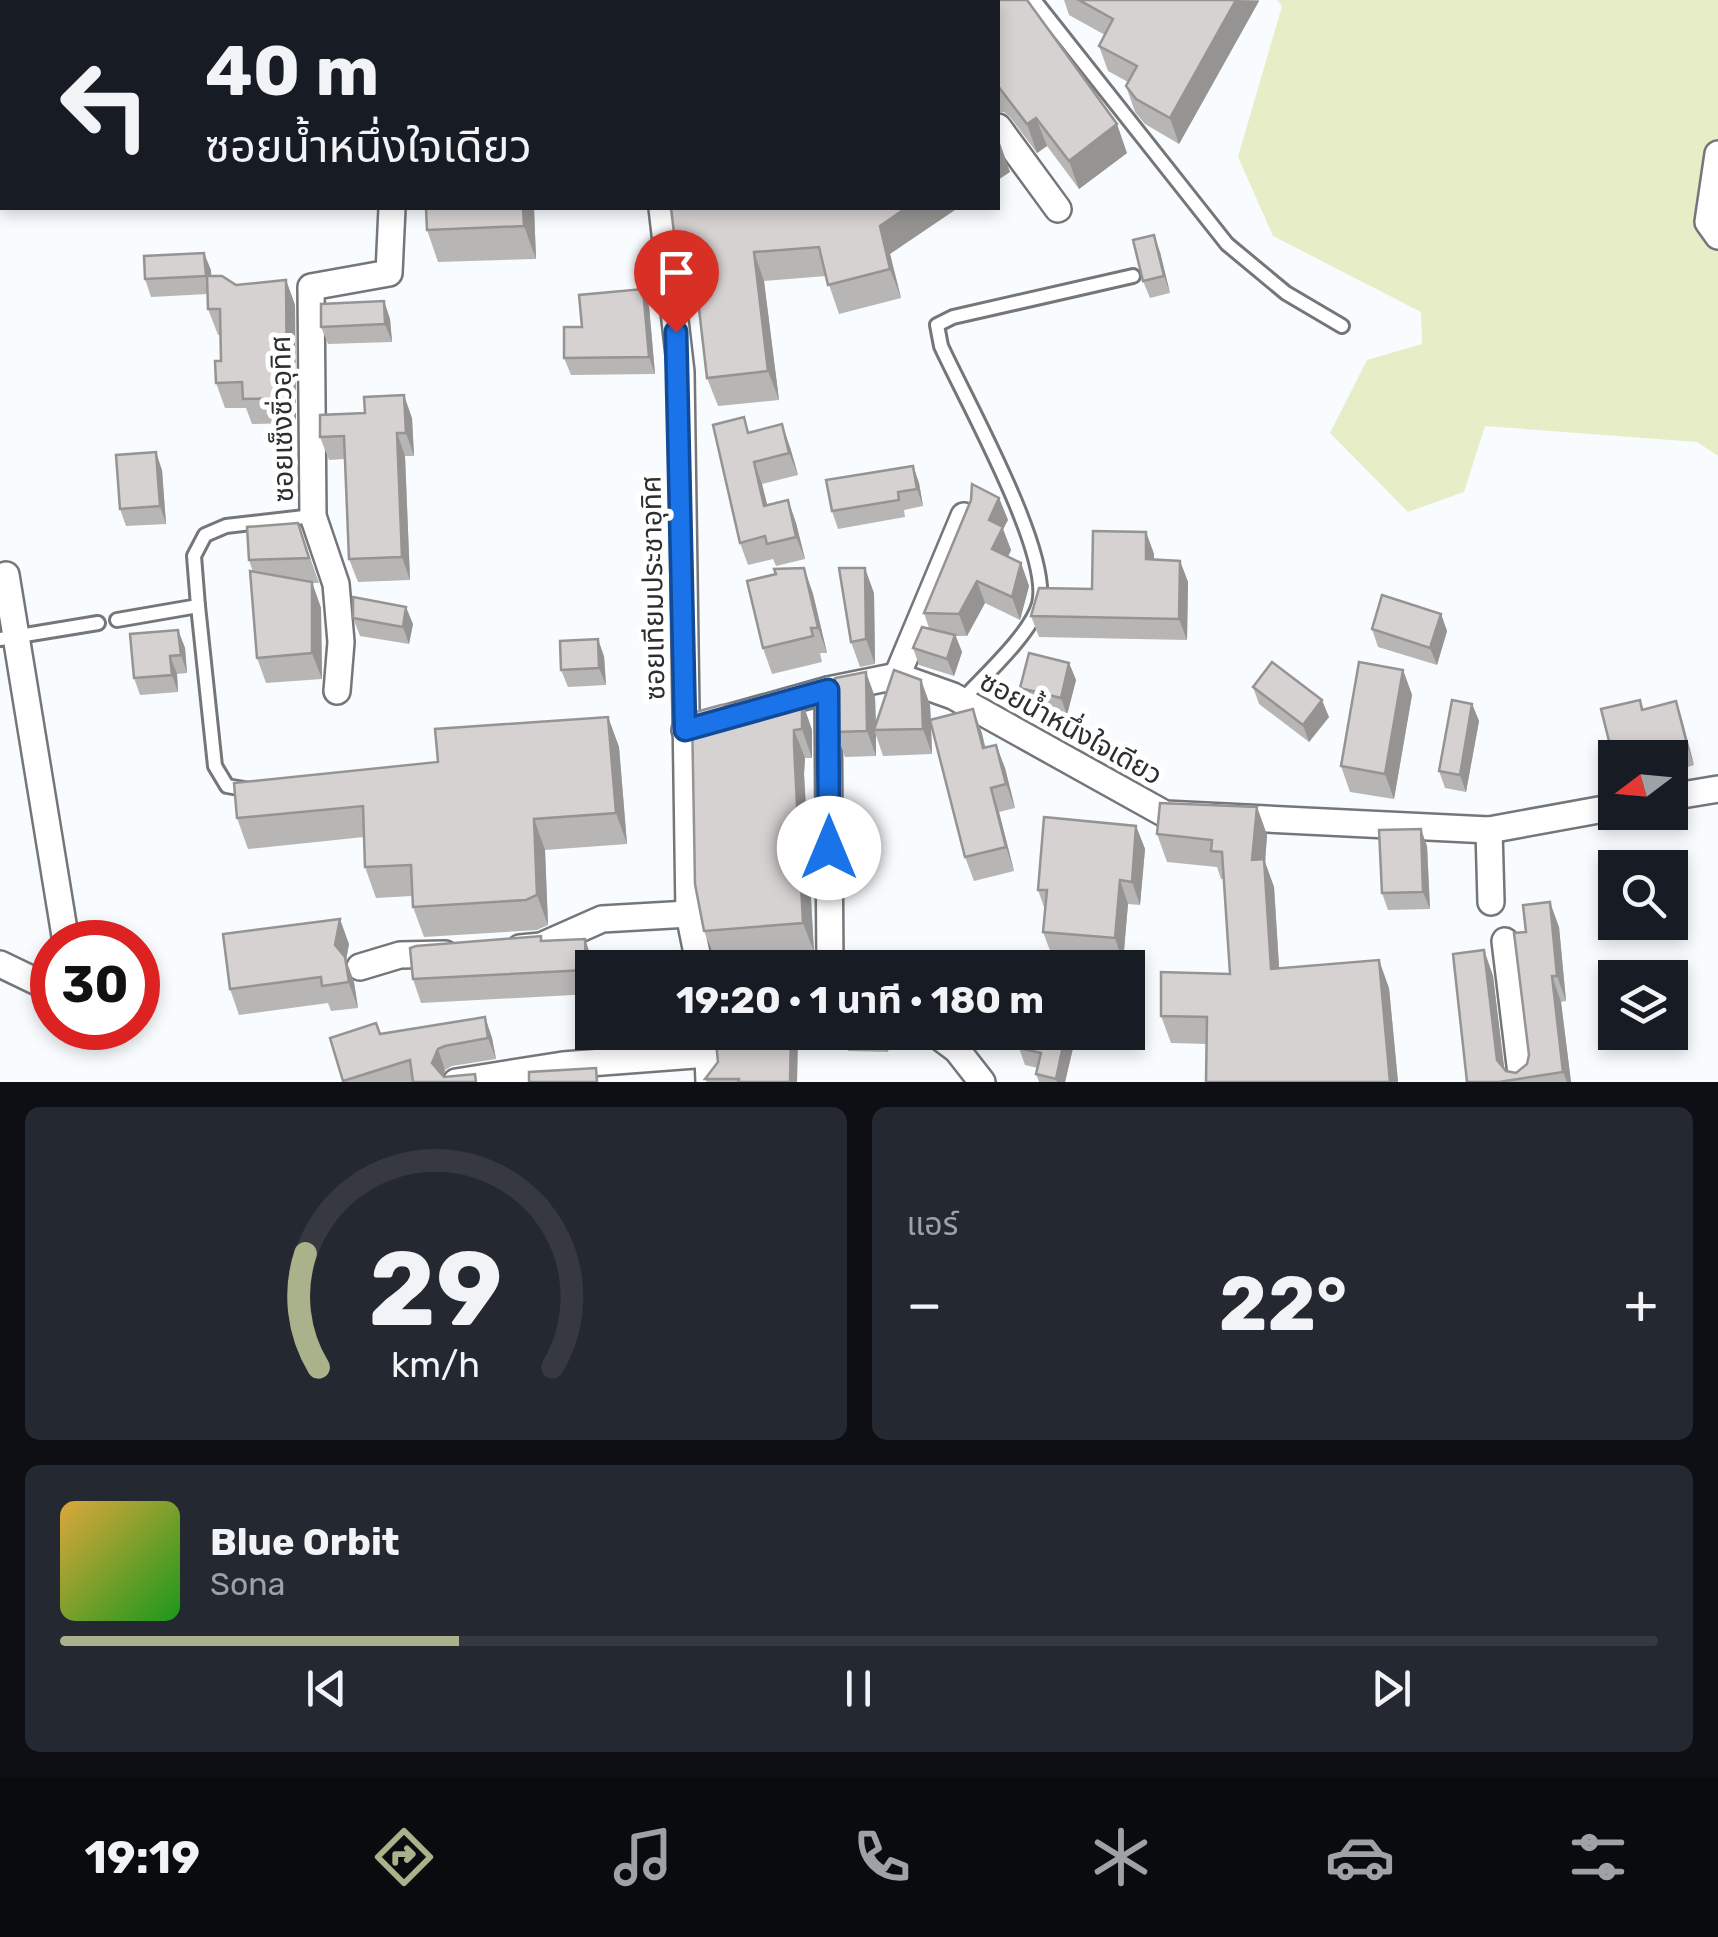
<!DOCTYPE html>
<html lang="th">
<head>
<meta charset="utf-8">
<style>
  body { margin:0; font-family:Rubik,"Noto Sans Thai",sans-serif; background:#242831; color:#f1f3f6; height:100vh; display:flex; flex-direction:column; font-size:38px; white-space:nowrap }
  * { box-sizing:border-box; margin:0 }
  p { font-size:32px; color:#9ea1a6 }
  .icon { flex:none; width:55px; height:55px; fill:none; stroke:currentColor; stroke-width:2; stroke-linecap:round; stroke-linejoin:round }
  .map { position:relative; height:1082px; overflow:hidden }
  .side { display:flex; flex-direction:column; gap:25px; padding:25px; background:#0d0f14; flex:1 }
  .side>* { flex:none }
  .guide { position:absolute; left:0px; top:0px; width:1000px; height:210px; box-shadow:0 5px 15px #0003; background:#171b24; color:#f1f3f6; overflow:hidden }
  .needle { width:65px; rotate:254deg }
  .buttons { position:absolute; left:1598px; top:740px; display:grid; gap:20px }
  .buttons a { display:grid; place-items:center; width:90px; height:90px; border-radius:0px; background:#171b24; box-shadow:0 5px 15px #0003; font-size:50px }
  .speed { position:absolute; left:30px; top:920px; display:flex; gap:20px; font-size:50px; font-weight:700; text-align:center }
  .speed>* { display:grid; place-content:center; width:130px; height:130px; border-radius:50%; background:#171b24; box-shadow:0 5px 15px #0003; line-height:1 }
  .speed .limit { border:15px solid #d22; background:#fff; color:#111 }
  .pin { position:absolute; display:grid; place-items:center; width:85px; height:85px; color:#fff; margin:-102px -42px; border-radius:50% 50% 50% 0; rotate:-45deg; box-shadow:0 0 10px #0007 }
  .pin .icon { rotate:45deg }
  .me { position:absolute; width:110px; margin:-55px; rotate:0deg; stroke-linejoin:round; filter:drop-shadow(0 0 8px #0008) }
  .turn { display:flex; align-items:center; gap:35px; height:210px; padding:0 40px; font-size:45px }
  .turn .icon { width:130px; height:130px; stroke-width:2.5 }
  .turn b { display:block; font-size:70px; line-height:85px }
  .big { font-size:75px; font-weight:700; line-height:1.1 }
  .side .tile { flex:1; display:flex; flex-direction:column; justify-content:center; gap:15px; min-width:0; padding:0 35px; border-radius:15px; background:#242831 }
  .side .dial { align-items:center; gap:0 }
  .dial svg { height:260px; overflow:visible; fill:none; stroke:#363941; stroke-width:7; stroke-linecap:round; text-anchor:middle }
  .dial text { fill:#f1f3f6; stroke:none }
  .song { display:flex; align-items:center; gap:30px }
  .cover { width:120px; height:120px; border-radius:15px; background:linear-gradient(135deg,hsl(40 70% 55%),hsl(120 70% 35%)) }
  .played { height:10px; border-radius:5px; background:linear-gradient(90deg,#aab28b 25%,#363941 25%) }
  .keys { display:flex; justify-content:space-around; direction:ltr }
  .heat { display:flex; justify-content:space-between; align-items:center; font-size:55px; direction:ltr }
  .side .tiles { flex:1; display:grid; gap:25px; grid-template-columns:1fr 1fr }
  .tile:last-child { grid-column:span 2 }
  .trip { position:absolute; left:575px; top:950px; width:570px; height:100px; border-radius:0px; background:#171b24; box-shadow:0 5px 15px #0003; font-weight:700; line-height:100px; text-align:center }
  .dock { display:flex; height:160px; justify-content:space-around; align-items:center; background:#090b0e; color:#9ea1a6 }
  .dock .icon { width:70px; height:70px }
  .dock .on { color:#aab28b }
  .dock b { font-size:45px; color:#f1f3f6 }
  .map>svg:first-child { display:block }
</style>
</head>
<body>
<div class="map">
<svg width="1718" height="1082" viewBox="0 0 1718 1082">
  <rect width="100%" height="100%" fill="#f9fcfe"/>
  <path fill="#e7edc7" d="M1277,0H1718V456L1697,442L1485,426L1464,492L1408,512L1330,433L1367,360L1422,344L1421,312L1273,236L1238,157L1282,6Z"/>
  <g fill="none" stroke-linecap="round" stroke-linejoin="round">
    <g stroke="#747679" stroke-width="18">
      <g id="lane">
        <path d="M1034,0L1227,244L1286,293L1342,326"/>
        <path d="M198,606L215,766L227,786L250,790"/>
        <path d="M117,620L198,606L194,556L205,535L226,526L313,516"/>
        <path d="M0,639L98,623"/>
        <path d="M961,701C983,677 1031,634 1039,604C1052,553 965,399 941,346L937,325L953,317L1133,276"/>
      </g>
    </g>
    <g stroke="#747679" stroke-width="30">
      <g id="street">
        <path d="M159,0L160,2"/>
        <path d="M380,0L381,2"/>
        <path d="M998,127L1058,209"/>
        <path d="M1718,154L1708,222L1718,236"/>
        <path d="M662,208L681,372L689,914L700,968"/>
        <path d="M6,575L66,942"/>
        <path d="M897,676L964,516"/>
        <path d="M828,690L830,968"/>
        <path d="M337,691L341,642L336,584L313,516L311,287L389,273L392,208"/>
        <path d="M685,730L828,690L897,676L953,696L1165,814L1489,830L1615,807"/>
        <path d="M1670,797L1718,789"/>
        <path d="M1489,830L1491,902"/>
        <path d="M1505,941L1522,1082"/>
        <path d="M520,948L541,946L602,919L689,914"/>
        <path d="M0,964L52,989"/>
        <path d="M360,967L400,955L445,954"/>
        <path d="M707,1032L709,1082"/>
        <path d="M933,1032L957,1050L982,1082"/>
        <path d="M456,1082L563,1065L708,1054"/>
      </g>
    </g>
    <g stroke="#747679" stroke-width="40">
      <g id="secondary">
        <path d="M641,2L644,0"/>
        <path d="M0,98L2,97"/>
      </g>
    </g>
    <use href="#lane" stroke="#fff" stroke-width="12"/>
    <use href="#street" stroke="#fff" stroke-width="25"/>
    <use href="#secondary" stroke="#fff" stroke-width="35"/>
  </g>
  <g fill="#b8b5b5">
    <path d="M0,0H103L96,2H2V49L0,50Z"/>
    <path d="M703,0H794L790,2H704Z"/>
    <path d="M1027,0L1127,153L1079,189L1047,146L1037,153L1010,117L1004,112L998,113V2Z"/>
    <path d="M1064,0H1259V1L1179,144L1145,124L1135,112L1126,86L1128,82L1108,71L1099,46L1105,35L1069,15Z"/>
    <path d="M0,165L2,175V208H7L0,209Z"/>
    <path d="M426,208H534L536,259L438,262L427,230Z"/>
    <path d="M671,208L890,254L901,298L839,314L826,276L764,281L779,400L718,406L707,378L697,286L688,287L677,258Z"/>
    <path d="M1160,252L1170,293L1150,298L1143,281Z"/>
    <path d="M211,270V276L236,285L286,280L295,305L296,423L252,424L246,408H225L216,383L221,361V335H218L208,309V294L151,297L145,279Z"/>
    <path d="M384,301L390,319L392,342L328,344L321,327Z"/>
    <path d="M649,306L655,374L571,375L564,358L582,327Z"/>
    <path d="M412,418L414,456H405L410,580L358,582L349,559L345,459L329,460L320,437Z"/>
    <path d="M750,433L790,447L798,475L762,484L767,505L788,500L796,523L805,559L776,566L773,559L748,565L740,543Z"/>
    <path d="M913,466L919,483L923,506L904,510L905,517L838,529L832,511Z"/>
    <path d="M162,470L166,524L126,526L120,509Z"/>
    <path d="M999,498L1008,520L1003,529L1011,550L1008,557L1021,563L1029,586L1020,620L985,603L967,636H956L962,652L954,676L919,665L913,648L929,628L924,613Z"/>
    <path d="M298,523L319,583H312L321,608L322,679L266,683L257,658L253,572L249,560Z"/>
    <path d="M1146,532L1154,554V559L1180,561L1188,582L1187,640L1039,637L1031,616L1092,589Z"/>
    <path d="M804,568L813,594L827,653H820L822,662L772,674L763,648Z"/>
    <path d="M874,593L875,664L860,667L851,642Z"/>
    <path d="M1441,614L1447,631L1437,665L1378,647L1372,629Z"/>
    <path d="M353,618L413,624L409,644L360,636Z"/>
    <path d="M178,630L185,648L187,673L177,674L178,692L140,695L134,678Z"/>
    <path d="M604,656L606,685L568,687L561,670Z"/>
    <path d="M1069,663L1076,680L1067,715L1026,705L1020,688Z"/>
    <path d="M1403,670L1412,695L1394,799L1350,792L1341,766Z"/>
    <path d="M921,680L930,705L931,720L973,709L985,748L996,745L1005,768L1015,808L999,812L1014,871L974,881L965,857L931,722L932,754L883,756L876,735V756L845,757L836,732L875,697L876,726Z"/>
    <path d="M1253,687L1329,717L1309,742L1259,704Z"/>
    <path d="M1640,700L1644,710L1676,701L1694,765L1670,773V758H1615V763L1601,709Z"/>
    <path d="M802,701L812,730V758H805L804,774L814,952L715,959L704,931Z"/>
    <path d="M1472,704L1479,721L1466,792L1445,788L1439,771Z"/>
    <path d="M608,717L619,747L627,844L545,850L548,925L537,930L424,937L413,907L412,896L376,898L365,867L364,837L248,849L237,818Z"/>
    <path d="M1257,807L1267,835L1265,862L1274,887L1279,968L1389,988L1398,1082H1206V1044L1171,1043L1161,1016L1230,974L1224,879H1221L1217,867L1167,862L1157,834Z"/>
    <path d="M1136,826L1145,849L1140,905L1128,904L1123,962L1052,956L1043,932L1045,910L1038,890Z"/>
    <path d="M1427,846L1430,909L1388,910L1382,893Z"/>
    <path d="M1559,927L1566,1001L1561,1002L1571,1082H1467L1484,950L1493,976L1504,1069L1506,1071L1516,1073L1527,1064L1529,1055L1526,932Z"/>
    <path d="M585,939L593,963L592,994L421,1003L413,979L542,941Z"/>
    <path d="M349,944L346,960L354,982L358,1008L331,1011L328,1003L239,1015L230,989Z"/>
    <path d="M485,1017L492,1038L496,1059L452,1066L445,1070L443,1076L478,1082H344L330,1038L380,1034Z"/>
    <path d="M632,1032H692L691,1039L636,1043Z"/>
    <path d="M798,1032L797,1082H707L705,1079L718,1062Z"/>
    <path d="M842,1032H890L888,1052L848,1051Z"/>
    <path d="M1022,1032H1067L1073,1048L1065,1082H1039L1036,1074L1038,1068L1025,1065L1019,1048Z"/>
  </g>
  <g fill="#969393">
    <path d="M736,0H794L790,2H736Z"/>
    <path d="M1236,0L1259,1L1179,144L1170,118Z"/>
    <path d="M1036,118L1047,146L1037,153L1027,124Z"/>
    <path d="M1117,124L1127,153L1079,189L1069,161Z"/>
    <path d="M1000,143L1010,172L998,180V144Z"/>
    <path d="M523,208H534L536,259L524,226Z"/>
    <path d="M906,208H958L890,254L901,298L890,269L880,226Z"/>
    <path d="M1154,235L1160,252L1170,293L1164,276Z"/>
    <path d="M754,252L764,281L779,400L768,371Z"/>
    <path d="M204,253L211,270L212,293L206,276Z"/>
    <path d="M286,280L295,305L296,423L287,398Z"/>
    <path d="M643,289L649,306L655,374L649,357Z"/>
    <path d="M384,301L390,319L392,342L385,324Z"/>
    <path d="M404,395L412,418L414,456L406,433Z"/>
    <path d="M782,424L790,447L798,475L789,453Z"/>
    <path d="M397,433L405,456L410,580L402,557Z"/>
    <path d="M156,452L162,470L166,524L160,506Z"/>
    <path d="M754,462L762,484L773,528L764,506Z"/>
    <path d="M913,466L919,483L923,506L917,489Z"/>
    <path d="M999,498L1008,520L1003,529L1011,550L1001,572L992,549L989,520Z"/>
    <path d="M788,500L796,523L805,559L796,537Z"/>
    <path d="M1146,532L1154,554V581L1146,559Z"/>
    <path d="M1180,561L1188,582L1187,640L1179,619Z"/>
    <path d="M1021,563L1029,586L1020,620L1012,597Z"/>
    <path d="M804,568L813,594L827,653L818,628Z"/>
    <path d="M865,568L874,593L875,664L866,639Z"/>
    <path d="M977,581L985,603L967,636L959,614Z"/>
    <path d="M312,582L321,608L322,679L312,653Z"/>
    <path d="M406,607L413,624L409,644L403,627Z"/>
    <path d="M1441,614L1447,631L1437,665L1430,648Z"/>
    <path d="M178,630L185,648L187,673L181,655Z"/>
    <path d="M955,635L962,652L954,676L947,659Z"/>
    <path d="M598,639L604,656L606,685L599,668Z"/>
    <path d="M170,656L177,674L178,692L172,675Z"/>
    <path d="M1069,663L1076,680L1067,715L1061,698Z"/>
    <path d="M1403,670L1412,695L1394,799L1385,774Z"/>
    <path d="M866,672L875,697L876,730H874L876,735V756L867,731Z"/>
    <path d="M921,680L930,705L932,754L923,729Z"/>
    <path d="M1322,700L1329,717L1309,742L1303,725Z"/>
    <path d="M802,701L812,730V758L802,729Z"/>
    <path d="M1676,701L1682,719L1694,765L1688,748Z"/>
    <path d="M1472,704L1479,721L1466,792L1460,775Z"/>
    <path d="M973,709L982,733L991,772L983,748Z"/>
    <path d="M608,717L619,747L627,844L616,813Z"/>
    <path d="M794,730L805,758L804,774L814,952L803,923L794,745Z"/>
    <path d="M996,745L1005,768L1015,808L1006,784Z"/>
    <path d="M991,788L999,812L1014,871L1006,847Z"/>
    <path d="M1257,807L1267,835L1265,862L1274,887L1281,997L1271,969L1252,860Z"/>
    <path d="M534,819L545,850L548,925L537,895Z"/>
    <path d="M1136,826L1145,849L1140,905L1132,882Z"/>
    <path d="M1421,829L1427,846L1430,909L1423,892Z"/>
    <path d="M1120,880L1128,904L1123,962L1115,938Z"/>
    <path d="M1550,902L1559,927L1566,1001L1557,976Z"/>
    <path d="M340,919L349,944L346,960L354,982L358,1008L335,945Z"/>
    <path d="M585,939L593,963L592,988L586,970Z"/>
    <path d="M1484,950L1493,976L1506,1082L1497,1060Z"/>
    <path d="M1379,960L1389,988L1398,1082H1390Z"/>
    <path d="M1552,976L1561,1002L1571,1082H1567L1563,1072Z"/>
    <path d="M485,1017L492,1038L496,1059L488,1038Z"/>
    <path d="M791,1032H798L797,1082H790Z"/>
    <path d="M882,1032H890L888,1052L882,1035Z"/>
    <path d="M1066,1032L1073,1048L1065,1082H1057L1056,1079Z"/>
    <path d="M438,1049L445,1070L441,1082L432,1063Z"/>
  </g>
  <g fill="#d6d2d2" stroke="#969393" stroke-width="2.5">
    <path d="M0,0H15L2,2L0,5L2,18H0Z"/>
    <path d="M813,0H1027L1117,124L1069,161L1036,118L1027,124L998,86V2H809Z"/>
    <path d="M1079,0H1236L1170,118L1136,99L1126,86L1137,66L1099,46L1113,19Z"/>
    <path d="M426,208H523L524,226L427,230Z"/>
    <path d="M671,208H906L880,226L890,269L828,285L819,247L754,252L768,371L707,378L693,257L677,258Z"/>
    <path d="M1154,235L1164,276L1143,281L1133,240Z"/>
    <path d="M204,253L206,276L145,279L144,256Z"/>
    <path d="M207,276H222L236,285L286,280L287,398L243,399L242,382L216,383L215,361H221L220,309H208Z"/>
    <path d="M643,289L649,357L564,358V327H582L579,295Z"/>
    <path d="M384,301L385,324L321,327V304Z"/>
    <path d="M404,395L406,433H397L402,557L349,559L344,436L320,437V415L365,413L364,397Z"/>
    <path d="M744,417L748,433L782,424L789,453L754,462L764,506L788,500L796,537L767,544L765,536L740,543L713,425Z"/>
    <path d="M156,452L160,506L120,509L116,455Z"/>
    <path d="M913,466L917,489L898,492L899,500L832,511L826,480Z"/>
    <path d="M972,484L999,498L989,520L1003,527L992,549L1021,563L1012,597L977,581L959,614L924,613L971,500Z"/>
    <path d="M298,523L309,558L249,560L247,527Z"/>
    <path d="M1093,531L1146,532V559L1180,561L1179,619L1031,616L1039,588L1092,589Z"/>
    <path d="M804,568L818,628H811L813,636L763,648L747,581L776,574L774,569Z"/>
    <path d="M839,568H865L866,639L851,642Z"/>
    <path d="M250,571L312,582V653L257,658Z"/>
    <path d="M1382,595L1441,614L1430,648L1372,629Z"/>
    <path d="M353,597L406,607L403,627L353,618Z"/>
    <path d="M922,627L955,635L947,659L913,648Z"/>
    <path d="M178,630L181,655L170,656L172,675L134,678L130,634Z"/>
    <path d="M598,639L599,668L561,670L560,641Z"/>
    <path d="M1029,653L1069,663L1061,698L1020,688Z"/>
    <path d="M1272,662L1322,700L1303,725L1253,687Z"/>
    <path d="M1359,662L1403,670L1385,774L1341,766Z"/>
    <path d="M894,670L921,680L923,729L874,730Z"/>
    <path d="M866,672L867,731L836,732L835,678Z"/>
    <path d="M1452,700L1472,704L1460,775L1439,771Z"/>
    <path d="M1640,700L1642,710L1676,701L1688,748L1659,758H1615L1614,761L1601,709Z"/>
    <path d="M802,701V729L794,730V745L803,923L704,931L695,884L692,713L721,705Z"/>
    <path d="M973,709L983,748L996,745L1006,784L991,788L1006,847L965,857L930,720Z"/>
    <path d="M608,717L616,813L534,819L537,895L526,900L413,907L411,865L365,867L363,806L237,818L234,783L438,762L435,729Z"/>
    <path d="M1160,803L1257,807L1252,860L1264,859L1271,969L1379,960L1390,1082H1206L1207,1017L1161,1016V972L1230,974L1222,852L1211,851L1212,840L1157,834Z"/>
    <path d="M1044,817L1136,826L1132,882L1120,880L1115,938L1043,932L1047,890H1038Z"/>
    <path d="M1421,829L1423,892L1382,893L1379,830Z"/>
    <path d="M1550,902L1557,976H1552L1563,1072L1499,1082H1467L1453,954L1484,950L1497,1060L1506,1071L1516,1073L1527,1064L1529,1055L1514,933L1526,932L1523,905Z"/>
    <path d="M340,919L335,945L345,957L349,982L322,986L321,977L230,989L223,934Z"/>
    <path d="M541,936V941L585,939L586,970L413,979L410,948L416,946Z"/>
    <path d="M485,1017L488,1038L445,1046L438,1049L432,1063L444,1077L475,1074L476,1082H413L410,1060L343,1081L330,1038L376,1023L380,1034Z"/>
    <path d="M715,1032H791L790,1082H738L739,1079H705L718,1062Z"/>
    <path d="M842,1032H882V1035Z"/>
    <path d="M1022,1032H1066L1056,1079L1036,1074L1041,1053L1019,1048Z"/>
    <path d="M596,1068L597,1082H529V1072Z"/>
  </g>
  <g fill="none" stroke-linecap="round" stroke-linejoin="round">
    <g stroke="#114b97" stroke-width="25">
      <path id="route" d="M676,332L685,730L828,690L829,848"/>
    </g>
    <use href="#route" stroke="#1a73e8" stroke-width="18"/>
  </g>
  <g text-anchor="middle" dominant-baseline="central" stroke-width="10" stroke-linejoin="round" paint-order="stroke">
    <g font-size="28" fill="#2d2e2f" stroke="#fff">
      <text transform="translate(282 419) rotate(-91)">ซอยเซ็งซิ่วอุทิศ</text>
      <text transform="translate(653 588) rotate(-91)">ซอยเทียมประชาอุทิศ</text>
      <text transform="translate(1071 728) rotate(29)">ซอยน้ำหนึ่งใจเดียว</text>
    </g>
  </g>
</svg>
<div class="buttons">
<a><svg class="needle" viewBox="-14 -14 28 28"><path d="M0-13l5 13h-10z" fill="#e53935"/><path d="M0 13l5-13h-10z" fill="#9ea1a6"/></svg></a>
<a><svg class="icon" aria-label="search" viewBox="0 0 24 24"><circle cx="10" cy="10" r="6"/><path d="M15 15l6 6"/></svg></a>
<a><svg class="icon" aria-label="layers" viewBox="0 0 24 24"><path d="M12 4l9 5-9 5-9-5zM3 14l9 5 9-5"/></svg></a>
</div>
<div class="speed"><div class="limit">30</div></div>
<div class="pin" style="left:676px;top:332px;background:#d93025"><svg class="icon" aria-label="arrive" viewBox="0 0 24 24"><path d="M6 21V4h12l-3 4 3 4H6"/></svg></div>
<svg class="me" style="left:829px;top:848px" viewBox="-20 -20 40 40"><circle r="19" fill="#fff"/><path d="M0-13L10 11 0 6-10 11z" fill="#1a73e8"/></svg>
<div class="trip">19:20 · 1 นาที · 180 m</div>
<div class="guide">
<div class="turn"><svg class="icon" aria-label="left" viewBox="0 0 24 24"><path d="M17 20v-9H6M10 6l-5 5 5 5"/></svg><div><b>40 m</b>ซอยน้ำหนึ่งใจเดียว</div></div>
</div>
</div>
<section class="side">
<div class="tiles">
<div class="tile dial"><svg viewBox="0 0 100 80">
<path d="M14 69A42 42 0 1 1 86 69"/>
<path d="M14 69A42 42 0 0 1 10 34" stroke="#aab28b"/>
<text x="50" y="56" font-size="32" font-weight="700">29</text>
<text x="50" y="72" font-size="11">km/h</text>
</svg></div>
<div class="tile"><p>แอร์</p>
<div class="heat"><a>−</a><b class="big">22°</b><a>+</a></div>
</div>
<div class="tile">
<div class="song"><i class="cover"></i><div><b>Blue Orbit</b><p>Sona</p></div></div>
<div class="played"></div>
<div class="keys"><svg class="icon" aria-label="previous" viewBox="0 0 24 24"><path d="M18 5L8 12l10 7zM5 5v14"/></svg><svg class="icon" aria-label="pause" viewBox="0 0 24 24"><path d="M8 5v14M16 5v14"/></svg><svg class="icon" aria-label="next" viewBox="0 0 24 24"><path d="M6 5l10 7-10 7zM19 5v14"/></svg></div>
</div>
</div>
</section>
<nav class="dock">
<b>19:19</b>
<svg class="icon on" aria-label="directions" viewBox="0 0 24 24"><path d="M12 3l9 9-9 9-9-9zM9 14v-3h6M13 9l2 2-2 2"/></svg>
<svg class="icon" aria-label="music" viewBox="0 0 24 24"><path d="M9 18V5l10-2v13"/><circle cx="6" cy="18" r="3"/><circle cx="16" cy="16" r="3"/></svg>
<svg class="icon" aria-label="phone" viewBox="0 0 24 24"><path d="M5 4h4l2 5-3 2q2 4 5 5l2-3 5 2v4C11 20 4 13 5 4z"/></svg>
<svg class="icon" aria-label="climate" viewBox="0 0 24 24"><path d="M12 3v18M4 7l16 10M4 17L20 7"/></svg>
<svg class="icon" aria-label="car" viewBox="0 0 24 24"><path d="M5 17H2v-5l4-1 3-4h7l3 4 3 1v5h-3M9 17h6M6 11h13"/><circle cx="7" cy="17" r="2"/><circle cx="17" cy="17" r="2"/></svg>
<svg class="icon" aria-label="filters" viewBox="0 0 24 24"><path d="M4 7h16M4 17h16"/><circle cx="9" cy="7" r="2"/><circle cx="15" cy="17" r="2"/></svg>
</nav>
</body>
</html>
